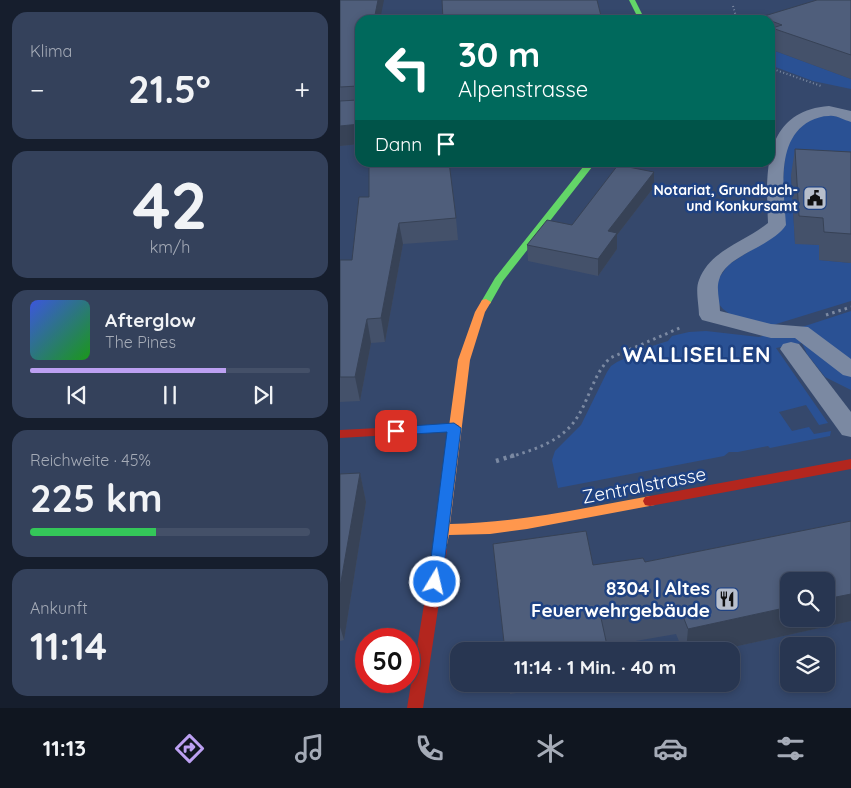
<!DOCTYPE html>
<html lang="de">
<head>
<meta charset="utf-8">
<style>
  body { margin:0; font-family:Quicksand,sans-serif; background:#34415b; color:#f1f3f6; height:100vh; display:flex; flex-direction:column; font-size:19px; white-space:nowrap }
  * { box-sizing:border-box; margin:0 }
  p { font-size:16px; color:#a5abb7 }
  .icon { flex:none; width:28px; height:28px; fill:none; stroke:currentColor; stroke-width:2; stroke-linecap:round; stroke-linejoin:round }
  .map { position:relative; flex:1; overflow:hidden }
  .side { display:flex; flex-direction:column; gap:12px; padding:12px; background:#161e2d; width:340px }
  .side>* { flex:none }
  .banner { position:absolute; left:15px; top:15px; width:420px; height:152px; border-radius:15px; box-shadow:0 2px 8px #0003,0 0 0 1px #445068; background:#00695c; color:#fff; overflow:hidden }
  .controls { position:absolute; left:440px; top:572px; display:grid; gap:10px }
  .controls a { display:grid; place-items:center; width:55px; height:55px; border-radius:10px; background:#283651; box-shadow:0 2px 8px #0003,0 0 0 1px #445068; font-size:25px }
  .speed { position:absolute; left:15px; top:628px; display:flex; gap:10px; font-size:25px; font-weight:700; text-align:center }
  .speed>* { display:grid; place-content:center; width:65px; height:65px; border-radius:50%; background:#283651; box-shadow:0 2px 8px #0003,0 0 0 1px #445068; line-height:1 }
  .speed .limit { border:8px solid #d22; background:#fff; color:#111 }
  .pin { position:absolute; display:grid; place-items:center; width:42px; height:42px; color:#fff; margin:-21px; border-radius:10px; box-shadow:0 2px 8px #0006 }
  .me { position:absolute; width:55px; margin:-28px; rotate:9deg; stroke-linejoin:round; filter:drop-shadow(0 0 4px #0008) }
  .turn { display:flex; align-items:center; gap:18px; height:105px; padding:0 20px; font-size:22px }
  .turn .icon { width:65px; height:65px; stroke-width:2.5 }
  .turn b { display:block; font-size:35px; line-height:42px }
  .then { display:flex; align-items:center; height:48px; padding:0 20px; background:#0003; gap:10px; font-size:19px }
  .big { font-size:38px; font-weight:700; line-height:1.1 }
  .side .widget { flex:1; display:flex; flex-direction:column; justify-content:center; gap:8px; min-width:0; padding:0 18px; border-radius:15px; background:#34415b }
  .side .dial { align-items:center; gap:0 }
  .dial b { font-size:65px; line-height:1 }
  .song { display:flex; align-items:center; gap:15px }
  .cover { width:60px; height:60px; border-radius:8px; background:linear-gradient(135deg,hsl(230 70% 55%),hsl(120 70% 35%)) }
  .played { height:5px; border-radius:2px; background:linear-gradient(90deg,#bca0f2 70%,#445068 70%) }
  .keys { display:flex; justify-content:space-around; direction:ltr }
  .heat { display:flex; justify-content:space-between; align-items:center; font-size:28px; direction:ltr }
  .charge { height:8px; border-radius:4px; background:linear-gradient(90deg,#34c759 45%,#445068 0) }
  .trip { position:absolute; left:110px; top:642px; width:290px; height:50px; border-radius:15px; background:#283651; box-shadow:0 2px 8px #0003,0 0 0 1px #445068; font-weight:700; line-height:50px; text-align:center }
  .dock { display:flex; height:80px; justify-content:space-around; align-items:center; background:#101620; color:#a5abb7 }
  .dock .icon { width:35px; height:35px }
  .dock .on { color:#bca0f2 }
  .dock b { font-size:22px; color:#f1f3f6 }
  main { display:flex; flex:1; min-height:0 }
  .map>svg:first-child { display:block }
</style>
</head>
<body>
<main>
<section class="side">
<div class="widget"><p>Klima</p>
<div class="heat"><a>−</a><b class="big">21.5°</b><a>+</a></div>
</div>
<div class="widget dial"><b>42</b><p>km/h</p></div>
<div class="widget">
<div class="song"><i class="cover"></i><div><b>Afterglow</b><p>The Pines</p></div></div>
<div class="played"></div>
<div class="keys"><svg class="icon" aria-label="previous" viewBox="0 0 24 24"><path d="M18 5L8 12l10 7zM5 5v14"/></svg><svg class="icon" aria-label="pause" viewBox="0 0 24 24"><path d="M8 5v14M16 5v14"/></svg><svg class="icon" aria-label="next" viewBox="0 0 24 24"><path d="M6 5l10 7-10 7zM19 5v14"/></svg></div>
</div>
<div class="widget"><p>Reichweite · 45%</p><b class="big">225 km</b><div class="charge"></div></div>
<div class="widget"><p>Ankunft</p><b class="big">11:14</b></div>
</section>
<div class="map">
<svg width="511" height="708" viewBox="0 0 511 708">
  <rect width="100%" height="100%" fill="#35486c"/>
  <g fill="#2a5194">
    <path d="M435,51L511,79V89L473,81L430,65V53Z"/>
    <path d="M487,114L511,120V178L451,175L455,243L479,245V260L511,263V301L433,325L391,315L383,309L378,303L377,281L388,265L439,232L446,144L466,121Z"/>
    <path d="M511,311V390L485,377L467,354L462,343L436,348L488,423L479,425L466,405L439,412L452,431L469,427L474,434L491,431L490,436L430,448L428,446L398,452H389L384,456L218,488L212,460L215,451L241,425L267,372L271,366L277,362L309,347L328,341L332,336L349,332L366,331L419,337L465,326Z"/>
  </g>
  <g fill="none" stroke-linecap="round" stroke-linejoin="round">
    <g stroke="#7b89a2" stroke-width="2" stroke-dasharray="1 2.5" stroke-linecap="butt">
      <path d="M393,6L397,20"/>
      <path d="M430,68L481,86"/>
    </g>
    <g stroke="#7b89a2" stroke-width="3" stroke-dasharray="2.5 4" stroke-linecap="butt">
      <path d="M486,315L511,307"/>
      <path d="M170,457C193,450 219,442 234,422C249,402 252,376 270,358L342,327"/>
    </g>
    <path stroke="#7b89a2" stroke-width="4.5" stroke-dasharray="3 5" stroke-linecap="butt" d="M156,461L175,455"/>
    <g fill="#7b89a2" fill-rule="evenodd">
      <path d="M489,106L511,111V122C503,120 497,115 489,116C482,116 476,118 470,121C435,140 444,191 446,225C431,248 385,255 379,280C376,289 380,302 380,311L431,324L468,327L511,359V377L503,375L455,338H431L362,320L359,315C359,305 355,289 359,280C370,250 405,242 428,223C426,174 422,111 489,106Z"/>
      <path d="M451,342L459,344L511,412V437L502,435L440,349L443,344Z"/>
    </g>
    <g fill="#63d668" fill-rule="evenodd">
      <path d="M289,0H295L305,20H299Z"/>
      <path d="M247,162H256L163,281L150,304H142L141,302L155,278Z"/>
    </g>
    <path fill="#ff974d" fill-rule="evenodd" d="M146,299L151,302L145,312L130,360L110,524C178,523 244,508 310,496L315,497L317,501L315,505L187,529L150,534L109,535L105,554L100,556L95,554L93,550L95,530L118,360L135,312L142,300Z"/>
    <g fill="#b3261e" fill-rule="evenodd">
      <path d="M114,424L118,425L120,428L118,431L0,438V430Z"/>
      <path d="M511,459V469L310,506L305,505L303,501L305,497L310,496Z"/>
      <path d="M100,544L105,546L107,550L83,708H67L93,550L95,546Z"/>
    </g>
  </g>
  <g fill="#44516a">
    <path d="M0,0L20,20V144L0,146Z"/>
    <path d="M511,0V79L430,49L431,43H430V20H420L421,17Z"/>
    <path d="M455,149L511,152V263L479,260V245L455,244L451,175Z"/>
    <path d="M314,187L277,235V249L258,276L188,261L187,245Z"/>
    <path d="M29,197L116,218L118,240L63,244L45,342L31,343L20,401L0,402V260H12Z"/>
    <path d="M20,473L26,502L4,640L0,641V474Z"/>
    <path d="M511,521V621L375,651H343L336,634L267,646L268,651H165L153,544L253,565L305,562Z"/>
    <path d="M169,684H235L170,694Z"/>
  </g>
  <g fill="#374256">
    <path d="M38,0H44L40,20H34Z"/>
    <path d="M20,124V144L0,146V126Z"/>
    <path d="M314,172V187L277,235V249L258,276V259L268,231Z"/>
    <path d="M59,223L63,244L45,342L41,318Z"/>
    <path d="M27,319L31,343L20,401L15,377Z"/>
    <path d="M20,473L26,502L4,640L0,627V587Z"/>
    <path d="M511,594V621L375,651H346L348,629L449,607V619H486V599Z"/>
  </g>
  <g fill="#4f5e7b" stroke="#374256">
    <path d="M0,0H38L34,20H20V124L0,126V101L18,100V86L0,87Z"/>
    <path d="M102,0H257L262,20H103Z"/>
    <path d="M477,0H511V55L432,28L442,25L421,17Z"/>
    <path d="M455,149L511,152V234L484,232L483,218L459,216Z"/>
    <path d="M29,162H109L116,218L59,223L41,318L27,319L15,377H0V260H12L19,197H29Z"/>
    <path d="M278,165L314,172L268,231L277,233L258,259L187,245L207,220L232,225Z"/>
    <path d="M20,473L0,587V474Z"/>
    <path d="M511,521V594L486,599V581H449V607L348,629L339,606L261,618L268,650L260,651H165L153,544L246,531L253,565L303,558L305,562Z"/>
  </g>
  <path fill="#1a73e8" stroke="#114b97" d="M114,423L121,428L102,582L100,587L95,588L90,587L88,582L107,432L56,435L49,431L56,427Z"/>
  <defs>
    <g id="civic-square" transform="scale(1.25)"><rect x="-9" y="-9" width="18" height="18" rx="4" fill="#b8bfcc" stroke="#1f4282"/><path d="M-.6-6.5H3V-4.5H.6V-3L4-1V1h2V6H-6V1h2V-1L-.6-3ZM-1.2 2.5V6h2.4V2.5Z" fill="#111"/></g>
    <g id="restaurant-square" transform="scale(1.25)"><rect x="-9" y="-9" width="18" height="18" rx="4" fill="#b8bfcc" stroke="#1f4282"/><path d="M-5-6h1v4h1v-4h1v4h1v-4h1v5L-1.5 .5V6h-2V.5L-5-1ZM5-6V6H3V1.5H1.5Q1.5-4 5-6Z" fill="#111"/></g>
  </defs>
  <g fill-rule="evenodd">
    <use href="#civic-square" x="475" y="198"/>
    <use href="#restaurant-square" x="387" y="599"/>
  </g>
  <g text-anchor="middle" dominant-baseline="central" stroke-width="5" stroke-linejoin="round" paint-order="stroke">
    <g font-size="14" font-weight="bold" fill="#fff" stroke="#1f4282" text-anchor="end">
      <text x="458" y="190">Notariat, Grundbuch-<tspan x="458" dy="16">und Konkursamt</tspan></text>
    </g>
    <g font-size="19" fill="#fff" stroke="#1f4282">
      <text transform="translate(304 485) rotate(-11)">Zentralstrasse</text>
    </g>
    <g font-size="19" font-weight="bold" fill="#fff" stroke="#1f4282" text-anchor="end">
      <text x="370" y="588">8304 | Altes<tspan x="370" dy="22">Feuerwehrgebäude</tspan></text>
    </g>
    <g font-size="21" font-weight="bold" letter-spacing="1" fill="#fff" stroke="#1f4282">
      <text x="357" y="354">WALLISELLEN</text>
    </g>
  </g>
</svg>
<div class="controls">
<a><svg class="icon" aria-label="search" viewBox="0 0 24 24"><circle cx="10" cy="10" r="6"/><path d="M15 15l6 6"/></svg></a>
<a><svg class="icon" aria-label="layers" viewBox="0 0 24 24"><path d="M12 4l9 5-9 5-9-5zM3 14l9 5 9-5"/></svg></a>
</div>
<div class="speed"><div class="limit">50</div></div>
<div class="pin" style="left:56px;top:431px;background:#d93025"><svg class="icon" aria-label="arrive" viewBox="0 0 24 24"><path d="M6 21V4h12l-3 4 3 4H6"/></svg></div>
<svg class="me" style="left:95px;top:582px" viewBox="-20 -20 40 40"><circle r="17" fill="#1a73e8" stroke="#fff" stroke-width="3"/><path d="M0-11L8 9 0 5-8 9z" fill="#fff"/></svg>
<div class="trip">11:14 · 1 Min. · 40 m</div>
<div class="banner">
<div class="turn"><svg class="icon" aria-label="left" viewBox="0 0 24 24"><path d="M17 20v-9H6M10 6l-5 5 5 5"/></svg><div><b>30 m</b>Alpenstrasse</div></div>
<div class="then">Dann<svg class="icon" aria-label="arrive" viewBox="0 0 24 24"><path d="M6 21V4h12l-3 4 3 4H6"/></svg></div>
</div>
</div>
</main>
<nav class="dock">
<b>11:13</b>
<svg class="icon on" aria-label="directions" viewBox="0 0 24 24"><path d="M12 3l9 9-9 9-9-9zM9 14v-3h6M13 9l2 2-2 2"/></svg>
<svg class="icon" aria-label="music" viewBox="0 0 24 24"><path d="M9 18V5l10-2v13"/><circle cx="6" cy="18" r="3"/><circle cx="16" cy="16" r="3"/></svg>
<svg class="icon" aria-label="phone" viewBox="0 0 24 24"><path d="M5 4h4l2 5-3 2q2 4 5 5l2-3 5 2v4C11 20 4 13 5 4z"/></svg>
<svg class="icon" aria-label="climate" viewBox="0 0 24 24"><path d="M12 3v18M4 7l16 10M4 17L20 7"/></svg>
<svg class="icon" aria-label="car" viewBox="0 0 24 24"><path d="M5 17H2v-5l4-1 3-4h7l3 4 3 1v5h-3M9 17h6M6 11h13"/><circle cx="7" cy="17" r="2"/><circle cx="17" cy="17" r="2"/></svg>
<svg class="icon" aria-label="filters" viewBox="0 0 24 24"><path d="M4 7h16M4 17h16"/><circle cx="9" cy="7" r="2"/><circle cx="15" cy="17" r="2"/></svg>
</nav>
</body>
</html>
